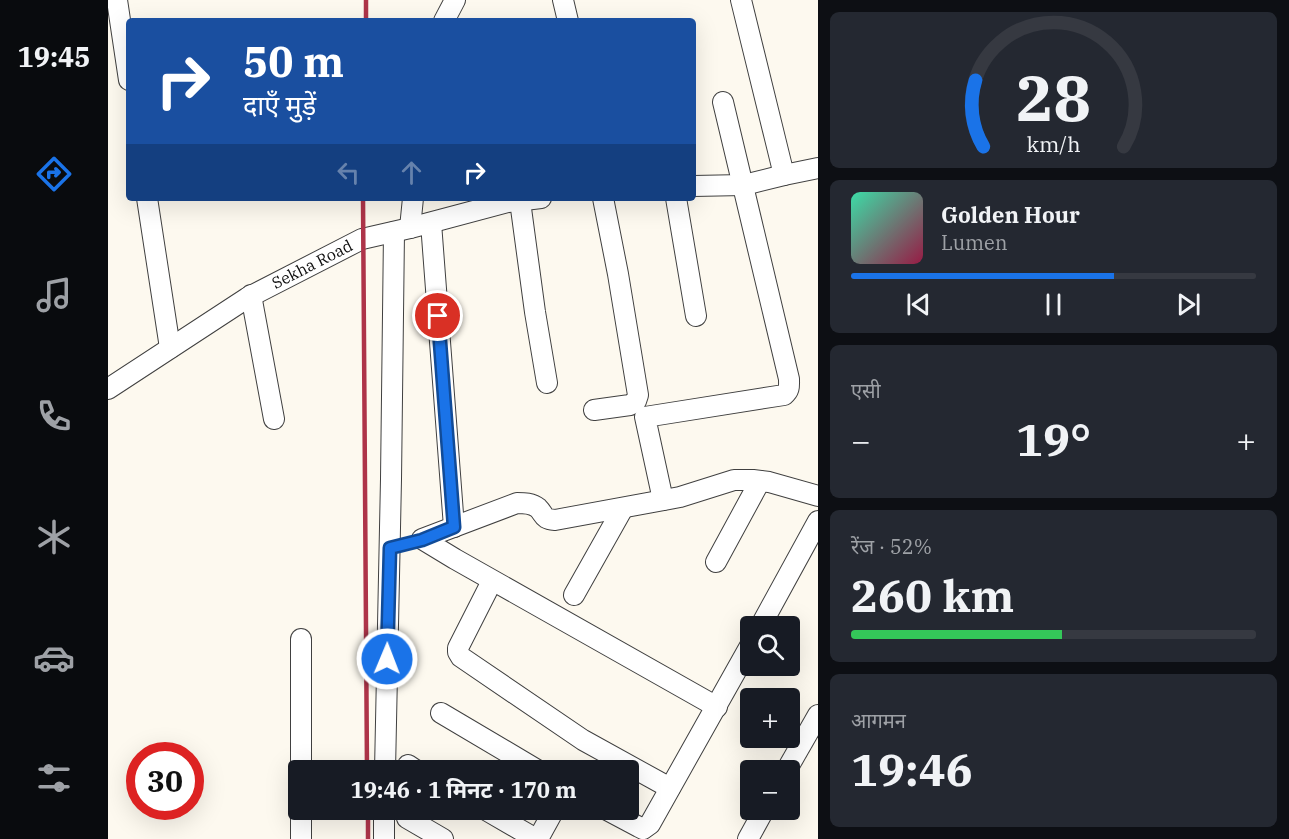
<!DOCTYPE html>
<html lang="hi">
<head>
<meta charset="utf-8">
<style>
  body { margin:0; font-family:"IBM Plex Serif","Noto Sans Devanagari",serif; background:#242831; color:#f1f3f6; height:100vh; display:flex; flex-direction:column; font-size:22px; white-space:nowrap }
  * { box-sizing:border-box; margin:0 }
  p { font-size:20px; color:#9ea1a6 }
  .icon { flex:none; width:33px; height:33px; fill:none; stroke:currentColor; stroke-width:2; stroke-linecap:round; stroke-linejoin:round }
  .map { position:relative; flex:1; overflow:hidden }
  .drawer { display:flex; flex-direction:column; gap:12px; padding:12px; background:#0d0f14; width:471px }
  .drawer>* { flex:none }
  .hud { position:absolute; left:18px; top:18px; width:570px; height:183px; border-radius:6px; box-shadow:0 6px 24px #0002; background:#1a4fa0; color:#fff; overflow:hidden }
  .fabs { position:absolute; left:632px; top:616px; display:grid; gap:12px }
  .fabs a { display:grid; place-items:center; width:60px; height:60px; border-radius:6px; background:#171b24; box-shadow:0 6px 24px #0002; font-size:30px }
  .speed { position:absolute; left:18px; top:742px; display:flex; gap:12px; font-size:30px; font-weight:700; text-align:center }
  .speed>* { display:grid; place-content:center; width:78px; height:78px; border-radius:50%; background:#171b24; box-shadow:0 6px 24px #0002; line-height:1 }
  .speed .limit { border:9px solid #d22; background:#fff; color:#111 }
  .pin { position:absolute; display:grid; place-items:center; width:51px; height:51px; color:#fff; margin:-26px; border:3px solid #fff; border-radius:50%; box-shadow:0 2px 6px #0007 }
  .me { position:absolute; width:66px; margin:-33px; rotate:1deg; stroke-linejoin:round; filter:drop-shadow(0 0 4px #0008) }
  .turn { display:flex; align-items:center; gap:21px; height:126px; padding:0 18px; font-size:27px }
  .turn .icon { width:78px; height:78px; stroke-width:2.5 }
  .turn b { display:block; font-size:42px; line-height:51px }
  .lanes { display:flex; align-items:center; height:57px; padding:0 18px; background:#0003; justify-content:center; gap:30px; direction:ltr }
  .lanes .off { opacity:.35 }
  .big { font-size:45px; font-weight:700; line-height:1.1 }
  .drawer .tile { flex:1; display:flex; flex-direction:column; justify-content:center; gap:9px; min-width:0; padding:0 21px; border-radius:9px; background:#242831 }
  .drawer .dial { align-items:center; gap:0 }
  .dial svg { height:156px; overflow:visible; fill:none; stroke:#363941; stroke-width:7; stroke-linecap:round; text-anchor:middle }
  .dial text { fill:#f1f3f6; stroke:none }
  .song { display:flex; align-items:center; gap:18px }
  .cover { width:72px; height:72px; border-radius:9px; background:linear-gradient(135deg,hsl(160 70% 55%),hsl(340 70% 35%)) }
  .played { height:6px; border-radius:3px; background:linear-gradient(90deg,#1a73e8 65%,#363941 65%) }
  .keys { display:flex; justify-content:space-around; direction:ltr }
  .heat { display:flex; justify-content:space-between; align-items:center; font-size:33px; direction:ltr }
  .charge { height:9px; border-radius:4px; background:linear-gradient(90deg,#34c759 52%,#363941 0) }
  .trip { position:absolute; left:180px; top:760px; width:351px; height:60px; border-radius:6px; background:#171b24; box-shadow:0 6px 24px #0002; font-weight:700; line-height:60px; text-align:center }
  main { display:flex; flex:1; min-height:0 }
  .tab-bar { display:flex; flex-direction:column; width:108px; justify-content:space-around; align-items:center; background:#090b0e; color:#9ea1a6 }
  .tab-bar .icon { width:42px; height:42px }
  .tab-bar .current { color:#1a73e8 }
  .tab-bar b { font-size:27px; color:#f1f3f6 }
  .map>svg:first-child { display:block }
</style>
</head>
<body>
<main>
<nav class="tab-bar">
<b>19:45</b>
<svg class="icon current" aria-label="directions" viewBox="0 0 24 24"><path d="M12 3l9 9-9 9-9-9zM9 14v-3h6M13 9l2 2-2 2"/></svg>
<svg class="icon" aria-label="music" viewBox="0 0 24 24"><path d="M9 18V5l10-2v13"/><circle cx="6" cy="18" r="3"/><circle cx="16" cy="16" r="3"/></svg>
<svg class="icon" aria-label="phone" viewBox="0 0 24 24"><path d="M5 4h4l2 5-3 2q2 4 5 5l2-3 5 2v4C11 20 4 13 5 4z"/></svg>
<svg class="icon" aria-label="climate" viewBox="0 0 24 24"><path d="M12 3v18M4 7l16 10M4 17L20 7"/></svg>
<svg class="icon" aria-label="car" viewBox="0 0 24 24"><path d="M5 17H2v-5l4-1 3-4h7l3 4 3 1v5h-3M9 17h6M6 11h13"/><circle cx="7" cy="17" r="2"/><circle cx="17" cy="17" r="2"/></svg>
<svg class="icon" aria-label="filters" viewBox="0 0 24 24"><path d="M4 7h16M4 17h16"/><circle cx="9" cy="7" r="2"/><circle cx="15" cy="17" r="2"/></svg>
</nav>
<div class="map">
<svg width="710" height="839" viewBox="0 0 710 839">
  <rect width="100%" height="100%" fill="#fdf9ef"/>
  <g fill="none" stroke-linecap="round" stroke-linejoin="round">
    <g stroke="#404040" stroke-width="22">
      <g id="minor">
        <path d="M9,0L21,80"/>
        <path d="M455,0L460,21"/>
        <path d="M633,0L676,175"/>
        <path d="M336,21L347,0"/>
        <path d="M585,186L636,185L676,175L710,168"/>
        <path d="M39,198L62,348"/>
        <path d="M568,198L588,316"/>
        <path d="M412,201L427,312L439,383"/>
        <path d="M323,223L346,527"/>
        <path d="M302,228L305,198"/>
        <path d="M143,295L166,419"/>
        <path d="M0,389L139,298L254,239L302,228L400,202L433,198"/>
        <path d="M486,410L522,405L528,401L530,395L510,274L495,198"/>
        <path d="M555,500L537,417L676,395C682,390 681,386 681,379L615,102"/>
        <path d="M608,562L652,481"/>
        <path d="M384,581L350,648V652L353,657L475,740L562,788"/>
        <path d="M466,595L515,508"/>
        <path d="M652,627L710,521"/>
        <path d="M193,639V771"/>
        <path d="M609,707L347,559L314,539L409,503C416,503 424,503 430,508C437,515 434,519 447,520L572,497L626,480H645L661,482L710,496"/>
        <path d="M333,713L431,771"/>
        <path d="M300,765L309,771"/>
        <path d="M277,771L283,479L286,232"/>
        <path d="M678,771L710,715"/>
        <path d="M378,810L428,839"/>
        <path d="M499,810L531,827L535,829L542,824L642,646"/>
        <path d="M299,818L335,839"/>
        <path d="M193,839V810"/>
        <path d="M276,839V810"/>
        <path d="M430,839L446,810"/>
        <path d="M640,839L656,810"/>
      </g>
    </g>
    <use href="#minor" stroke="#fff" stroke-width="20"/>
    <g stroke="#ae3449" stroke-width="4.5">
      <path d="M258,21V0"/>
      <path d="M255,198L259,771"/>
      <path d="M260,810V839"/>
    </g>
  </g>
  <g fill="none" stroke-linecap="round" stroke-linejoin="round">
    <g stroke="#114b97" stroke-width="15">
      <path id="route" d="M279,659L282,548L314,540L346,527L330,316"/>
    </g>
    <use href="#route" stroke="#1a73e8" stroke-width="10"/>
  </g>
  <g text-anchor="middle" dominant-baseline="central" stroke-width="6" stroke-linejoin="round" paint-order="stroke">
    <g font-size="16" fill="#0d0d0d" stroke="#fff">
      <text transform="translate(204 264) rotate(-27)">Sekha Road</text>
    </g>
  </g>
</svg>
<div class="fabs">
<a><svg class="icon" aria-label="search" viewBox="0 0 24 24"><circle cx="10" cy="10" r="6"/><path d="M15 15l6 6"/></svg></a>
<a>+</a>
<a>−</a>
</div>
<div class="speed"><div class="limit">30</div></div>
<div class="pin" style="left:330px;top:316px;background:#d93025"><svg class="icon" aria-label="arrive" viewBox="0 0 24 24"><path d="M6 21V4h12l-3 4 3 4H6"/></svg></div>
<svg class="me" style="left:279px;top:659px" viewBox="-20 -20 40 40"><circle r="17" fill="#1a73e8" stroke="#fff" stroke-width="3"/><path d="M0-11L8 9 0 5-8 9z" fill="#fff"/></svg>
<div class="trip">19:46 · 1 मिनट · 170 m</div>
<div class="hud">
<div class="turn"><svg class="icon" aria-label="right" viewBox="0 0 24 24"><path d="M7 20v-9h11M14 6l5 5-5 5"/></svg><div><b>50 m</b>दाएँ मुड़ें</div></div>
<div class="lanes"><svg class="icon off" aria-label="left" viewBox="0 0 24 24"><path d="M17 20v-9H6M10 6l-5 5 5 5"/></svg><svg class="icon off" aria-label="ahead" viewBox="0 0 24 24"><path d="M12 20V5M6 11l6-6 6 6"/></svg><svg class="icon" aria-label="right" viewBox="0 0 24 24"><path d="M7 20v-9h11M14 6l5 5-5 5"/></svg></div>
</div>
</div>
<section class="drawer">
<div class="tile dial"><svg viewBox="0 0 100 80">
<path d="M14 69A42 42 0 1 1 86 69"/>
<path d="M14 69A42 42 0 0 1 10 35" stroke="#1a73e8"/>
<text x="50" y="56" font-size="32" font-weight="700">28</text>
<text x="50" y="72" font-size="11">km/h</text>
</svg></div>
<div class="tile">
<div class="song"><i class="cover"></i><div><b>Golden Hour</b><p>Lumen</p></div></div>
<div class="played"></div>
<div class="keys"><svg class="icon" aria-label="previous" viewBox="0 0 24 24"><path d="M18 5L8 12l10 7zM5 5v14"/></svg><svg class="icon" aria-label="pause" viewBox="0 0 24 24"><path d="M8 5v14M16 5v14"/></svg><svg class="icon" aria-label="next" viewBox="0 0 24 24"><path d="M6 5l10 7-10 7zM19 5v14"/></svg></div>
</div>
<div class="tile"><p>एसी</p>
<div class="heat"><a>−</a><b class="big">19°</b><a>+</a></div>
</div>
<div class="tile"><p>रेंज · 52%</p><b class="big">260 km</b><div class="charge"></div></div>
<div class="tile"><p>आगमन</p><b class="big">19:46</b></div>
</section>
</main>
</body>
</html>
